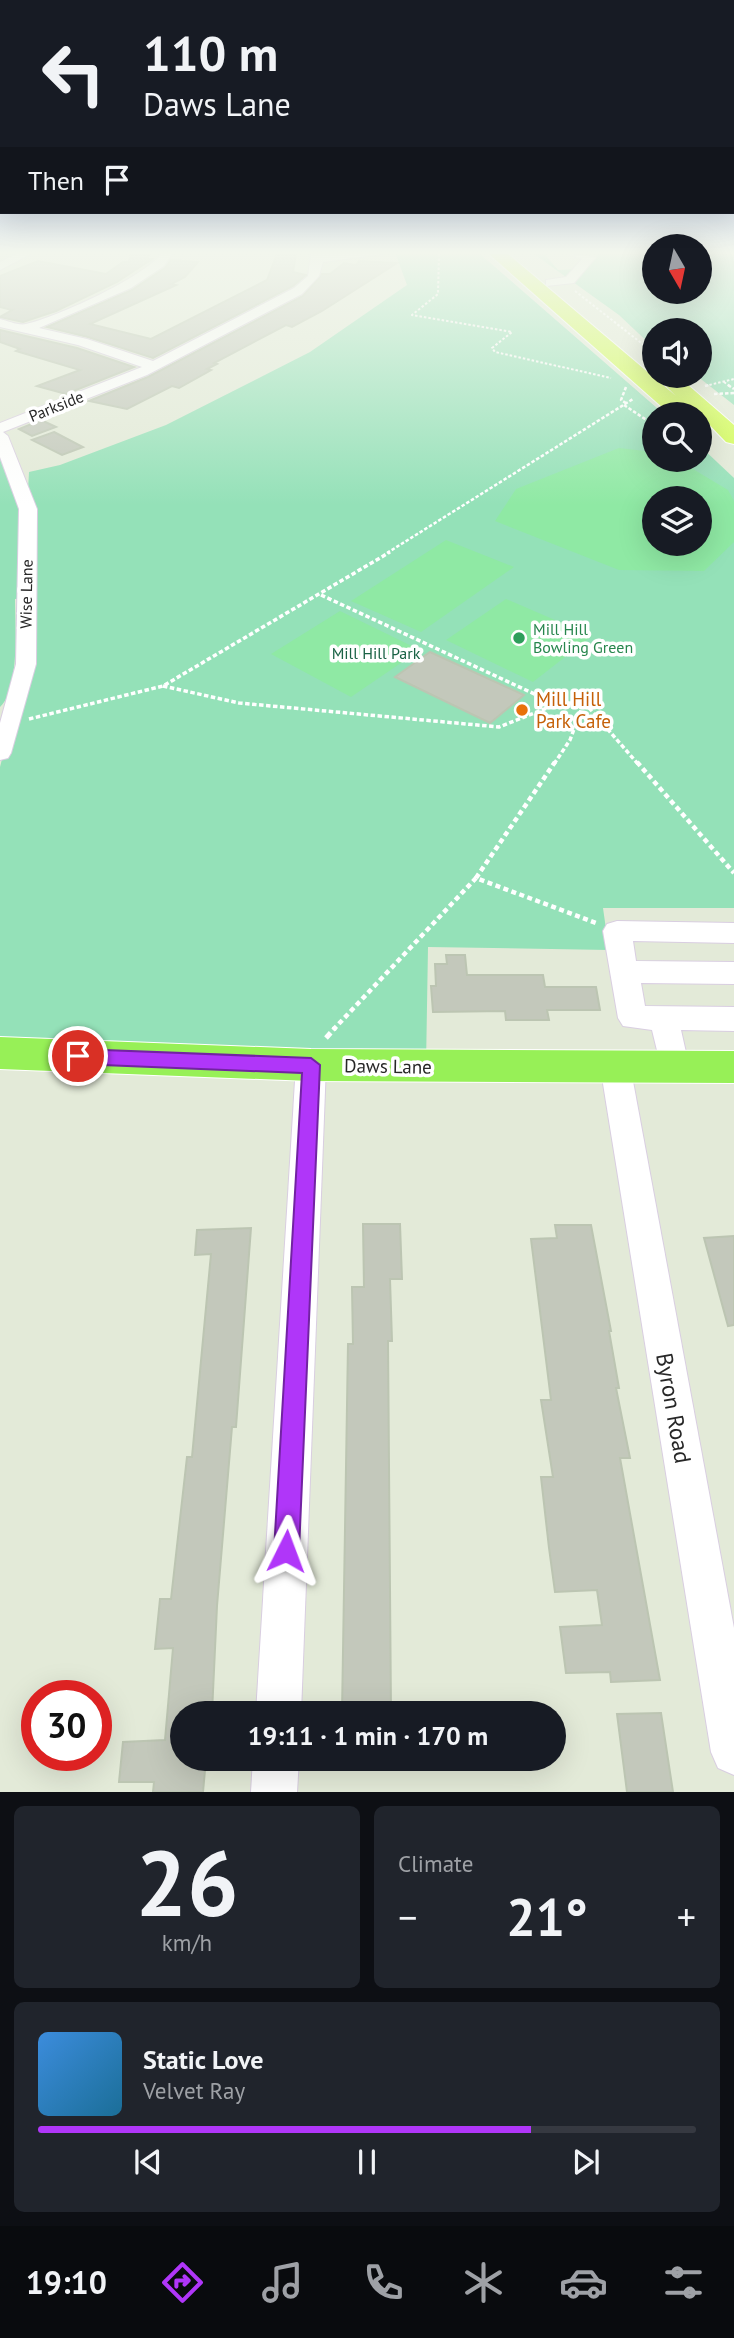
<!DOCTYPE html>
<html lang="en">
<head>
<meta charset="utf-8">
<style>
  body { margin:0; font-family:"PT Sans",sans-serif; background:#20242c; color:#f1f3f6; height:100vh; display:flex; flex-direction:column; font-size:26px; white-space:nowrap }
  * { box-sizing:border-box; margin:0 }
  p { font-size:23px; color:#9ea1a6 }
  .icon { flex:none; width:38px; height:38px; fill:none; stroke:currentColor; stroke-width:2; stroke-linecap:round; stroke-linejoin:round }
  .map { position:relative; height:1792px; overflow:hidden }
  .side { display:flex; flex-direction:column; gap:14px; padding:14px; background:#0d0f14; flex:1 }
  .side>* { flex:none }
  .guide { position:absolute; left:0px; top:0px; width:735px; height:214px; box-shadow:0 7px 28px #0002; background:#171b24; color:#f1f3f6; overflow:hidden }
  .needle { width:46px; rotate:171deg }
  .fabs { position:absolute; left:642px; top:234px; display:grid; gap:14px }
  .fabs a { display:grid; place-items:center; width:70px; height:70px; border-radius:50%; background:#171b24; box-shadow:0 7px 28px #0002; font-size:35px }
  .speed { position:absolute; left:21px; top:1680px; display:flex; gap:14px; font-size:35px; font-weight:700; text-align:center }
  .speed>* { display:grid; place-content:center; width:91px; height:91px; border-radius:50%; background:#171b24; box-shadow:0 7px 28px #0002; line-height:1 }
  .speed .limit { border:10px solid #d22; background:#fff; color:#111 }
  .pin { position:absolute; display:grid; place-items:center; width:60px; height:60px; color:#fff; margin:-30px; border:4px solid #fff; border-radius:50%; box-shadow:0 2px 7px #0007 }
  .me { position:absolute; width:77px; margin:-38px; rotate:3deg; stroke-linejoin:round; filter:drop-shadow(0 0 5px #0008) }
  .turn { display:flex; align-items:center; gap:24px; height:147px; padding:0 28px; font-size:32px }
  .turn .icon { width:91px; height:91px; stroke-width:2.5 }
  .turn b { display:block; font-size:49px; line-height:60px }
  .then { display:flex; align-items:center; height:66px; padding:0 28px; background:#0003; gap:14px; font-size:26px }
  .big { font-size:52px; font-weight:700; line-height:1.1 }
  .side .tile { flex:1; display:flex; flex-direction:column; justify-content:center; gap:10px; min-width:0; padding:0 24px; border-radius:10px; background:#20242c }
  .side .dial { align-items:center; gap:0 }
  .dial b { font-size:91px; line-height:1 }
  .song { display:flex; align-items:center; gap:21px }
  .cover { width:84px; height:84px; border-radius:10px; background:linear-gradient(135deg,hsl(210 70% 55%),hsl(200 70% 35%)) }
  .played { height:7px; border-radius:4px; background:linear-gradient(90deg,#b036f9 75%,#363941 75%) }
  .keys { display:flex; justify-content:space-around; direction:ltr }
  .heat { display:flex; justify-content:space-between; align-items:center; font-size:38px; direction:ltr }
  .side .tiles { flex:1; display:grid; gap:14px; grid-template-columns:1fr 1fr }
  .tile:last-child { grid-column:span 2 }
  .trip { position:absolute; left:170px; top:1701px; width:396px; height:70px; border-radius:35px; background:#171b24; box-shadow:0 7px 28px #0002; font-weight:700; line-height:70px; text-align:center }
  .menu { display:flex; height:112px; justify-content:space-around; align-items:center; background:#090b0e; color:#9ea1a6 }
  .menu .icon { width:49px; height:49px }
  .menu .on { color:#b036f9 }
  .menu b { font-size:32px; color:#f1f3f6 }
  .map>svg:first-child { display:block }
</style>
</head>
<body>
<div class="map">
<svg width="734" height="1792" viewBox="0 0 734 1792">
  <rect width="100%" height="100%" fill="#e3ead8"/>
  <g fill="#94e1b8" fill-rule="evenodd">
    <path d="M480,254L665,415H654V460H700V446L734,478V908H603L609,950L428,947L426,1066L0,1053V767L11,724L26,598L15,599C15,625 20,689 0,707V429L27,509L29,472L60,465L166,425L310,352L407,285L396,255ZM654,499H700V544H654Z"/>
    <path d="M534,254H544L558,270L583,269L598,254H654V292H700V254L734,255V405L697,376H700V331H654V348L619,315Z"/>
  </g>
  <g fill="#8fe9a4" fill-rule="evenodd">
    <path d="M619,448L654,452V460H678L728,490L734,501V542L704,571L619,570L495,521L516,489ZM654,499H700V544H654Z"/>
    <path d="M446,540L514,567L421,632L351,601Z"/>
    <path d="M506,599L592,636L533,682L446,640Z"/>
    <path d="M340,611L420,650L351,697L271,654Z"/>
  </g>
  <g fill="#c3c8bb" stroke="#bcc5b2" stroke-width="2">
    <path d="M131,254H149L147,259H152L117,282L56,311L23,322L0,317L12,310L0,307V276L38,261L106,274L123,262H129Z"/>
    <path d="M277,254H296L293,272L306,275L293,286L153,358L88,337L47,327L132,290L165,268L171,260L198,262L185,277L171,284L176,285L90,324L151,339L267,280Z"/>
    <path d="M359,261L397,263L322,311L292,327L286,325L214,363L217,364L207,369L211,370L179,388L172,386L127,409L89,401L148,377L303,296L322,274H330L344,263L356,265Z"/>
    <path d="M0,330L77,348L134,367L66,394L37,386L80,370L16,351L20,349L0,342Z"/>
    <path d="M41,420L56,427L32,436L19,429Z"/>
    <path d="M54,432L83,447L62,455L32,440Z"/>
    <path d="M430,652L524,695L490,723L395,677Z"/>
    <path d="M446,955H465L467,975H543L545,987H596L600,1010H547L549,1020H506L505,1011L433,1012L431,986H436L435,964H447Z"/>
    <path d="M363,1224H400L402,1279H390L392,1341H388L391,1713H342L348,1344H353L352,1287H364Z"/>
    <path d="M555,1225H591L611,1331H609L619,1388H616L630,1458H620L660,1680L611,1682L610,1672L566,1673L560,1627L602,1625L597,1590L555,1592L549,1548L541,1477H553L541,1400H551L531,1239L557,1238Z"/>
    <path d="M251,1228L236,1427H232L217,1606L212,1713H182V1759H206L203,1792H153L154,1782H119L123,1742L165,1740L173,1648L155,1649L160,1599H171L187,1457H192L211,1254L195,1255L197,1230Z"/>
    <path d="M734,1236V1325L728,1326L704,1238Z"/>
    <path d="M661,1713L673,1792H627L617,1714Z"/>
  </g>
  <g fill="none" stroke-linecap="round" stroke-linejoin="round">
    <g stroke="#d9cee1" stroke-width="2">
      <g id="minor">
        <path d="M16,254H31L0,270V262Z"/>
        <path d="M161,254H172L164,266L131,288L39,328L87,339L153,361L294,288L308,276L311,254H383L323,262L319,276L302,294L147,375L3,432L8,436L37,509L36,664L11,753L8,758L0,760V723L16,664L19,509L0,457V423L142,367L78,345L0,327V319C8,321 19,326 26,324C55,318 144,277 161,254Z"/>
        <path d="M567,254L596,257L574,283L546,286V280L566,277L582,259Z"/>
        <path d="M617,921L734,923V943L633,941L636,961L734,962V984L641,983L645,1006L734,1007V1031L681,1030L689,1066L685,1075L674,1079L663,1075L652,1030L623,1026L618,1018L603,931L607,924Z"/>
        <path d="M311,1052L322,1056L326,1065L301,1713H256L296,1065L300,1056Z"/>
        <path d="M615,1052L626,1056L630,1065L734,1628V1775L718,1768L711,1752L600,1065L604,1056Z"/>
        <path d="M253,1759H299L297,1792H251Z"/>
      </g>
    </g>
    <g stroke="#fff" stroke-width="2">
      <path id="major" d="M0,1037L311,1049L734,1051V1083L311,1081L0,1069Z"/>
    </g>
    <g stroke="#fff" stroke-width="2">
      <path id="highway" d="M489,254H508L676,396L662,382L671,376L680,378L734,425V444L726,442L700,415H671Z"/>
    </g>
    <g stroke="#fff" stroke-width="2" stroke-dasharray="2.5 2" stroke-linecap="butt">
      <path d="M439,254L438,294L412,315L512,332L492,348L495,352L611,378"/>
      <path d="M575,291L654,353"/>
      <path d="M724,382L731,387"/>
      <path d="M705,386L734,379"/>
    </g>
    <g stroke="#fff" stroke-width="2.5" stroke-dasharray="3.5 2" stroke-linecap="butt">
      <path d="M728,385L734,389"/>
      <path d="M705,386L709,385"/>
      <path d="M626,387L621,400L626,403"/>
      <path d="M714,394L734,393"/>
      <path d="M624,405L654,425"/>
      <path d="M387,553L633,399"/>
    </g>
    <g stroke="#fff" stroke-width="3.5" stroke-dasharray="4.5 2.5" stroke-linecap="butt">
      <path d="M321,595L556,704"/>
      <path d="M163,686L239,703L499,727L557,704L584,702"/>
      <path d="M29,719L163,686L390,552"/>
      <path d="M554,764L570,740L584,702L638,764"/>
    </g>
    <g stroke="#fff" stroke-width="4.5" stroke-dasharray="5 3.5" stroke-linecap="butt">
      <path d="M637,762L734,873"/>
      <path d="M476,878L555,762"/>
      <path d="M333,1030L476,878L596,923"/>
    </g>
    <path stroke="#fff" stroke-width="5" stroke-dasharray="7 4.5" stroke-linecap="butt" d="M326,1038L335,1028"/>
    <use href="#minor" fill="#fff" fill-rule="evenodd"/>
    <use href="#major" fill="#97f057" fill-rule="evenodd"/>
    <use href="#highway" fill="#d3fe4f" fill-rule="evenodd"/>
  </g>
  <linearGradient id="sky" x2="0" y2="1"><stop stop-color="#7996ea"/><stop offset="0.5" stop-color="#f2f6ed"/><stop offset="1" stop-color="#f2f6ed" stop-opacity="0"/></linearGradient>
  <rect width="734" height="505" fill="url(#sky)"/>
  <path fill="#b036f9" stroke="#7223a2" stroke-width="2" d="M78,1049L311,1058L320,1065L299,1551L295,1560L286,1564L278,1560L274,1551L302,1073L78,1064L69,1056Z"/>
  <circle fill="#2e9e5b" stroke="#fff" stroke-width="2.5" cx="519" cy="638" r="7"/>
  <circle fill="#e8710a" stroke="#fff" stroke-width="2.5" cx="522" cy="710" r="7"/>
  <g text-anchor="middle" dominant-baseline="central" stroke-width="7" stroke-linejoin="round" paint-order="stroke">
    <g font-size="16" fill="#272727" stroke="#fff">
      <text transform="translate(56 406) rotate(-22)">Parkside</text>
      <text transform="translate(26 594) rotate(-89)">Wise Lane</text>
    </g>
    <g font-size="16" fill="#27864d" stroke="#fff" text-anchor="start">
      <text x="533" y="629">Mill Hill<tspan x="533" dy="18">Bowling Green</tspan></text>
    </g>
    <g font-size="16" fill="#196245" stroke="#fff">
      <text x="376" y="653">Mill Hill Park</text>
    </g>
    <g font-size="19" fill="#c56008" stroke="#fff" text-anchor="start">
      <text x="536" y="699">Mill Hill<tspan x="536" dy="22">Park Cafe</tspan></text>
    </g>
    <g font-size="19" fill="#272727" stroke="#fff">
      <text transform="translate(388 1066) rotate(1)">Daws Lane</text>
    </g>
    <g font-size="23" fill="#272727" stroke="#fff">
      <text transform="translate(674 1408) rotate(80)">Byron Road</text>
    </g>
  </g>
</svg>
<div class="fabs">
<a><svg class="needle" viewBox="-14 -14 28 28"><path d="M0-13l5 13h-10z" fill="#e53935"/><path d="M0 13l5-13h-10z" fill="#9ea1a6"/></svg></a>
<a><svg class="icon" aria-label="sound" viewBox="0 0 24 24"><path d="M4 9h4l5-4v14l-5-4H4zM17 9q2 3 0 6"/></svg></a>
<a><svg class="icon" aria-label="search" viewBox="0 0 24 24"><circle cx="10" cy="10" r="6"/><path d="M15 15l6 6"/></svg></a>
<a><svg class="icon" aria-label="layers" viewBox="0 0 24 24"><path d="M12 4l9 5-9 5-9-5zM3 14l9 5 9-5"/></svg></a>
</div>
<div class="speed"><div class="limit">30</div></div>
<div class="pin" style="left:78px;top:1056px;background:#d93025"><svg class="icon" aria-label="arrive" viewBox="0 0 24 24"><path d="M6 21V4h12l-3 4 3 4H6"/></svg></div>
<svg class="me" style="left:286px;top:1551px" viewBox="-20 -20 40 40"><path d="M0-17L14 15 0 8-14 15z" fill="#b036f9" stroke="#fff" stroke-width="4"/></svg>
<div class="trip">19:11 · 1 min · 170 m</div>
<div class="guide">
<div class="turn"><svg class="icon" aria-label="left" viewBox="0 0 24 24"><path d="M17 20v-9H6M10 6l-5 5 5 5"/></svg><div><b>110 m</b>Daws Lane</div></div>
<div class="then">Then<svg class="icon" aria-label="arrive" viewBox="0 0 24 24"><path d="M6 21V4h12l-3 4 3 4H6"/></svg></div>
</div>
</div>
<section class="side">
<div class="tiles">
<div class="tile dial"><b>26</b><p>km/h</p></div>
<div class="tile"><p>Climate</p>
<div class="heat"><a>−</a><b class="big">21°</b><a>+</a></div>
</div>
<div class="tile">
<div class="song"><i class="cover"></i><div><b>Static Love</b><p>Velvet Ray</p></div></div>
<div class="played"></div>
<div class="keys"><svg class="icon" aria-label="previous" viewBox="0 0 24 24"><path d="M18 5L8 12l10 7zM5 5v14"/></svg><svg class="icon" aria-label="pause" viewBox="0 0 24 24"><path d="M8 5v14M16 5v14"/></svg><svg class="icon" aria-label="next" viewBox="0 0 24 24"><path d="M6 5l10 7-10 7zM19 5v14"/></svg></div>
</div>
</div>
</section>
<nav class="menu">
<b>19:10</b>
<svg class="icon on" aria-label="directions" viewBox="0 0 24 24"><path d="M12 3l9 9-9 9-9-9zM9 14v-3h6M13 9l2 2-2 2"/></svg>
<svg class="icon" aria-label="music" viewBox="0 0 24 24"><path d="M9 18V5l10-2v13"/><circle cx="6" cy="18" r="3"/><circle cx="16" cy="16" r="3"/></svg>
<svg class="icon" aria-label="phone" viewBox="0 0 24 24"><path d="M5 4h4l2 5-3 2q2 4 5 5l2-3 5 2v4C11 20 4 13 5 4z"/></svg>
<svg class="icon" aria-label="climate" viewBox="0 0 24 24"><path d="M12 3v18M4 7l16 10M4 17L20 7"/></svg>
<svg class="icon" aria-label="car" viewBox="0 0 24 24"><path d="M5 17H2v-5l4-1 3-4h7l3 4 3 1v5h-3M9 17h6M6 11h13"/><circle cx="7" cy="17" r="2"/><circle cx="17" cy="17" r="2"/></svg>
<svg class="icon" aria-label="filters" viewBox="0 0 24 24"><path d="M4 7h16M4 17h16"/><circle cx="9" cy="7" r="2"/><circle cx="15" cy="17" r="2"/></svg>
</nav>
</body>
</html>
